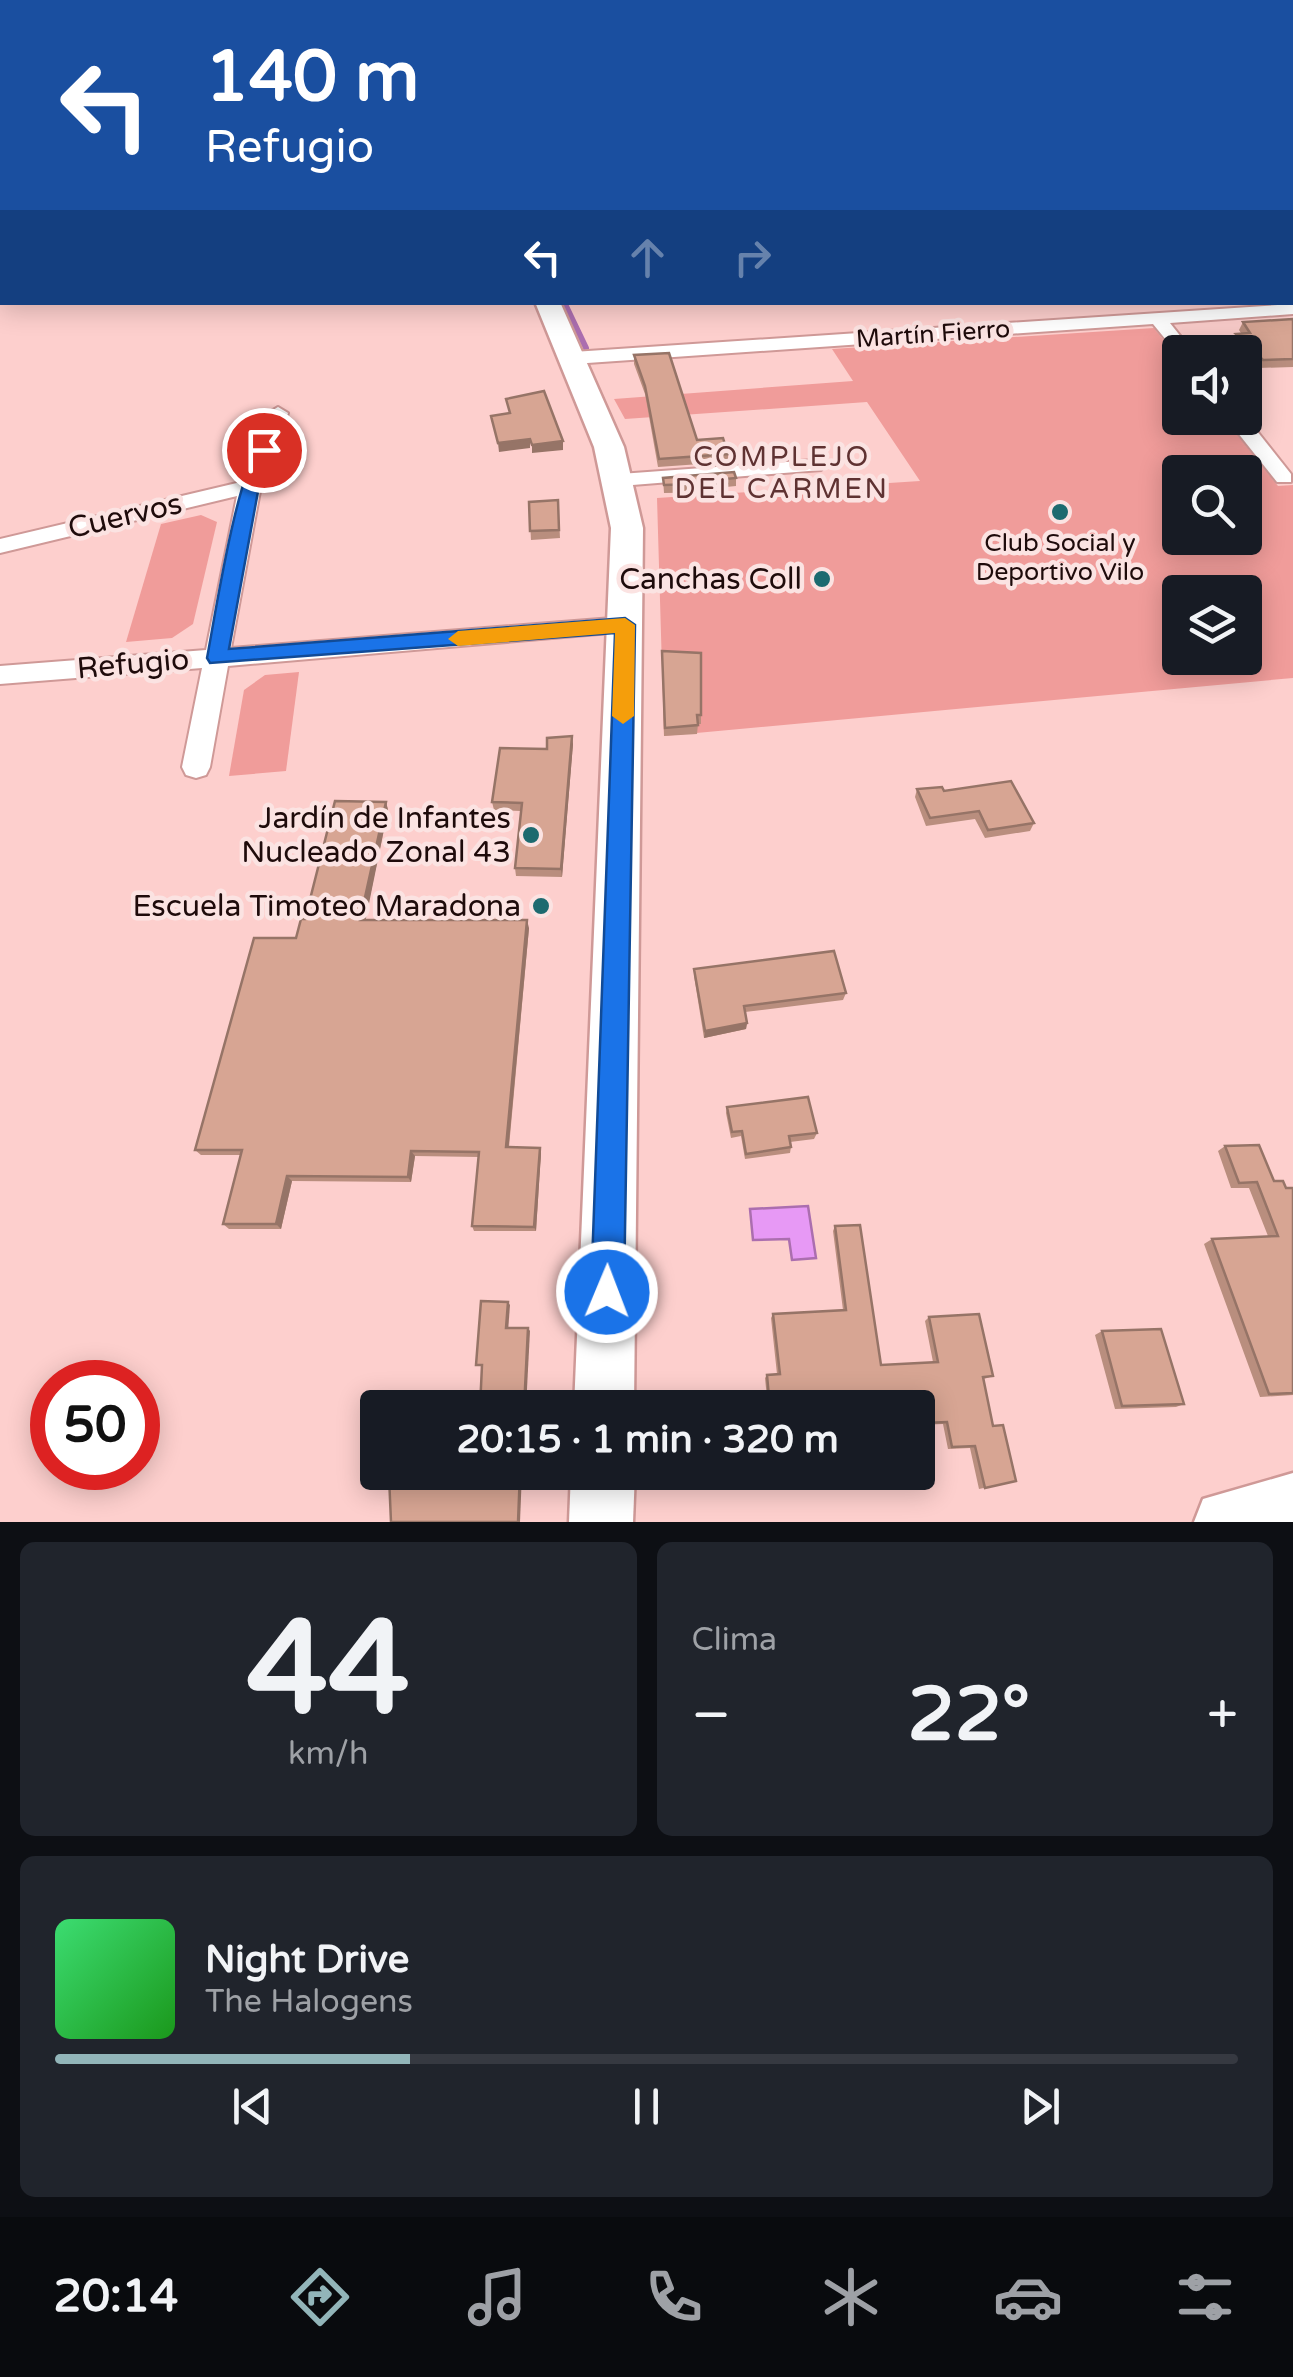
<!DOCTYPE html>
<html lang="es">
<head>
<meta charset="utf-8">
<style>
  body { margin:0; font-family:"Varela Round",sans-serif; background:#20242c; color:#f1f3f6; height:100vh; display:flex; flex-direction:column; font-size:38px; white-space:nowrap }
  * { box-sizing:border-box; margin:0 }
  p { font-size:32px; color:#9ea1a6 }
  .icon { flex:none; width:55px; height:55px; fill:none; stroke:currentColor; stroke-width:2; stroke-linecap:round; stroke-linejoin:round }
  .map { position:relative; height:1522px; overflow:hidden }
  .side { display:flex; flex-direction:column; gap:20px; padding:20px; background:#0d0f14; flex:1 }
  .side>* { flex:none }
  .banner { position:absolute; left:0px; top:0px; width:1295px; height:305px; box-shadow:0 5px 25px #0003; background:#1a4fa0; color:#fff; overflow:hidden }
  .controls { position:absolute; left:1162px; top:335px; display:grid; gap:20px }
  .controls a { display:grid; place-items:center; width:100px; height:100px; border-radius:10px; background:#171b24; box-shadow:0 5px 25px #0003; font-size:50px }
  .speed { position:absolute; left:30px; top:1360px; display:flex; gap:20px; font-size:50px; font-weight:700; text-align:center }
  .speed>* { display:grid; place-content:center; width:130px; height:130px; border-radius:50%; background:#171b24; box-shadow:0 5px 25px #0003; line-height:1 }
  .speed .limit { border:15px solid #d22; background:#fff; color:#111 }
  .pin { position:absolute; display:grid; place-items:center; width:85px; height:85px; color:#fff; margin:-42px; border:5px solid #fff; border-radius:50%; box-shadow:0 2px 10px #0007 }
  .me { position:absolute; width:110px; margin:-55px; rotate:1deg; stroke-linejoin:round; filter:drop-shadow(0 0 8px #0008) }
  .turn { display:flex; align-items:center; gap:35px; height:210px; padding:0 40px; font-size:45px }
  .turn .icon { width:130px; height:130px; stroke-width:2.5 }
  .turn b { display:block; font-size:70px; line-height:85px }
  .lanes { display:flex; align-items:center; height:95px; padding:0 40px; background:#0003; justify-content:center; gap:50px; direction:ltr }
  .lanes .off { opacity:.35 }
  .big { font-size:75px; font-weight:700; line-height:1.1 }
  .side .card { flex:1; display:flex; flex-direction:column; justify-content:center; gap:15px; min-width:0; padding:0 35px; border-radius:15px; background:#20242c }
  .side .dial { align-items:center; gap:0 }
  .dial b { font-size:130px; line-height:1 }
  .song { display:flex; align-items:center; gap:30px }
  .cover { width:120px; height:120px; border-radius:15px; background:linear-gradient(135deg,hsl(140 70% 55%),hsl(120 70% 35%)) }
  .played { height:10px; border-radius:5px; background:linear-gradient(90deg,#92b5b9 30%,#363941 30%) }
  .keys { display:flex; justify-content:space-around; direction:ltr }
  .heat { display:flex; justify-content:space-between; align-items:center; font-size:55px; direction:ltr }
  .side .tiles { flex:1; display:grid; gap:20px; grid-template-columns:1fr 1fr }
  .card:last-child { grid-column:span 2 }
  .trip { position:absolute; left:360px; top:1390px; width:575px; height:100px; border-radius:10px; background:#171b24; box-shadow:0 5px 25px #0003; font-weight:700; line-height:100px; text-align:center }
  .tab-bar { display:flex; height:160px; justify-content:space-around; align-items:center; background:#090b0e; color:#9ea1a6 }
  .tab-bar .icon { width:70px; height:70px }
  .tab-bar .on { color:#92b5b9 }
  .tab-bar b { font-size:45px; color:#f1f3f6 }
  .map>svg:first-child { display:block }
</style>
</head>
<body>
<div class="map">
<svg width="1293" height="1522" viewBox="0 0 1293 1522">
  <rect width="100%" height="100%" fill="#fdcfcd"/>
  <g fill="#f09c9a" fill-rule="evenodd">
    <path d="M1154,328L1180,361V418H1224L1278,486L1293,485V678L664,736L657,498L920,481L867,402L625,419L614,399L853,381L832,349ZM1180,472H1245V538H1180ZM1180,592H1245V658H1180Z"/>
    <path d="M201,515L217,522L193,624L172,638L126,642L161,524Z"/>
    <path d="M299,672L286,771L229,776L244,690L265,675Z"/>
  </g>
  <path fill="#e799f5" stroke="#ab6eaf" stroke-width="2.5" d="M808,1206L816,1258L792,1260L789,1239L753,1240L750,1209Z"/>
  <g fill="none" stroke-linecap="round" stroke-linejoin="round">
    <path stroke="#ab6eaf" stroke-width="4" d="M727,2L732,0"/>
    <path stroke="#ab6eaf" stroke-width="6" d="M564,302L586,348"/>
    <g stroke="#cf9997" stroke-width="4">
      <g id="street">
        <path d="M1293,304V314L1170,323L1193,352H1180V357L1153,324L573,364L564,358L573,352Z"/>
        <path d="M278,407L288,413L261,486L231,648L625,617L637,625L634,631L228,666L210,767L206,775L196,778L186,775L182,767L202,668L0,684V666L206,650L237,496L0,553V539L241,482L268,413Z"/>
        <path d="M1245,416L1291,474V482H1277L1226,418Z"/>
        <path d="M814,460L821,462L824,466L821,470L620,486L609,480L620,474Z"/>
      </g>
    </g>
    <g stroke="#cf9997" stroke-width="5">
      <g id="secondary">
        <path d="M389,0H405L406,2H391Z"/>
        <path d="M535,302H560L624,447L643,528L634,1408H574L611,528L594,447Z"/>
        <path d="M571,1472H635L633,1522H569Z"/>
        <path d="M1293,1473V1522H1194L1203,1499Z"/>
      </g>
    </g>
    <use href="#street" fill="#fff" fill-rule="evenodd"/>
    <use href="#secondary" fill="#fff" fill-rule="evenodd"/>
  </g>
  <g fill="#b98e7e">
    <path d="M1293,319V367L1258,368L1245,355V352H1242L1232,342L1236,334L1241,333L1239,330L1243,322Z"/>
    <path d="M634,355L697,440L728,454V462L658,467L645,394L634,364Z"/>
    <path d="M663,478H736V486L726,487V492L664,493Z"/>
    <path d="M558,500L560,538L531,540L529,502Z"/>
    <path d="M662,651L701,715V724H698L697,734L664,736Z"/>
    <path d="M573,744L562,877L516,876L515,868L521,811L494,810L492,802L547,749Z"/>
    <path d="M917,789L944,791L1034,823L1030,831L985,838L975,819L926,826L915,797Z"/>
    <path d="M386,802L388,810L365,920L529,928L509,1147L540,1148L541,1153L536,1231H474L472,1226L479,1157L415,1156L411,1182L292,1181L281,1229H229L223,1224L241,1155H201L195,1150L305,919Z"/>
    <path d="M694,969L846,993L843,1000L745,1012L747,1023L746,1029L704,1038L694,976Z"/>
    <path d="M727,1107L817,1133L814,1139L790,1142L791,1147L790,1153L745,1159L741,1136L731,1138L726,1113Z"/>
    <path d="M1225,1146L1274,1181L1286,1188H1293V1395L1260,1397L1204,1244L1212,1239L1268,1236L1249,1188H1231L1218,1151Z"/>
    <path d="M835,1226L881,1365L933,1362L925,1321L929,1317L993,1376L984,1379L993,1426L1016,1481L979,1489L970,1448L948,1449L943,1424L918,1425V1408H915L914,1403L854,1408H768L765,1378L767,1375L777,1374L771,1318L773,1314L843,1310L833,1231Z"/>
    <path d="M1102,1331L1184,1404L1176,1407L1115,1409L1095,1335Z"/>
  </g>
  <g fill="#967467">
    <path d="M530,439V448L499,452L498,443Z"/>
    <path d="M563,441V450L532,453V445Z"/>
    <path d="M572,736L573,744L562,877L561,869Z"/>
    <path d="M386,802L388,810L364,928L360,920Z"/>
    <path d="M527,920L529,928L508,1153L506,1147Z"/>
    <path d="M747,1023L746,1029L704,1038L705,1031Z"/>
    <path d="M540,1148L541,1153L536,1231L534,1227Z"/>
    <path d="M411,1151L415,1156L411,1182L408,1177Z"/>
    <path d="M287,1176L292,1181L281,1229L276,1224Z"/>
    <path d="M508,1302L510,1305L508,1332L506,1328Z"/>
    <path d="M528,1328L530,1331L526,1408H524Z"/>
    <path d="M520,1472H522L520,1522H518Z"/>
  </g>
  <g fill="#d7a593" stroke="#967467" stroke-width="2.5">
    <path d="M1293,319V359L1263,360L1236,334L1250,333L1243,322Z"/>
    <path d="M669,353L697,440L723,438L728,454L659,459L645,386L634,355Z"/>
    <path d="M544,391L563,441L532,445L530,439L498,443L491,416L510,413L506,399Z"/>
    <path d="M734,472L736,478L725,479L727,483L664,485L663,478Z"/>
    <path d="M558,500L559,530L530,531L529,502Z"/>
    <path d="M662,651L701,653V715H697L698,725L665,728Z"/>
    <path d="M572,736L561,869L515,868L522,803L492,802L500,748L547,749V738Z"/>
    <path d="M1011,781L1034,823L988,830L979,811L930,818L917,789L942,787L944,791Z"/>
    <path d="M335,801L386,802L360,920H527L506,1147L540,1148L534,1227L472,1226L479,1152L411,1151L408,1177L287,1176L276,1224H223L242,1150H195L254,938H296L301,919H305Z"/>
    <path d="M834,951L846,993L744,1006L747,1023L705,1031L694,969Z"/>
    <path d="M808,1097L817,1133L789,1136L791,1147L746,1154L742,1131L732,1132L727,1107Z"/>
    <path d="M1259,1145L1274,1181H1283L1286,1188H1293V1393L1269,1394L1212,1239L1278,1236L1257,1182L1239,1183L1225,1146Z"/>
    <path d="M860,1225L881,1365L938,1362L929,1317L979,1314L993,1376L983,1377L993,1426L1003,1425L1016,1481L985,1488L975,1446L952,1447L947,1422L922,1423L918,1400L854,1405V1408H770L767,1375L780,1374L773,1314L846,1310L835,1226Z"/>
    <path d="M481,1301L508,1302L506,1328H528L524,1408H480L482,1365H476Z"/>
    <path d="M1161,1329L1184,1404L1122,1406L1102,1331Z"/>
    <path d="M402,1472H520L518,1522H391L389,1476Z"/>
  </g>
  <path fill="#1a73e8" stroke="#114b97" stroke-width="2.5" d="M264,445L273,450L259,486L229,649L625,618L635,625L624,1292L619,1304L607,1309L596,1304L591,1292L615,633L210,663L207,658C214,623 239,455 264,445Z"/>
  <path fill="#f59e0b" d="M625,618L635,625L634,716L623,724L612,716L615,633L458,646L448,639L458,631Z"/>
  <g fill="#1d6a6f" stroke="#fbe3e2" stroke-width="4">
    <circle cx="1060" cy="512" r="10"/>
    <circle cx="822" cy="579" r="10"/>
    <circle cx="531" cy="835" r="10"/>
    <circle cx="541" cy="906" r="10"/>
  </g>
  <g text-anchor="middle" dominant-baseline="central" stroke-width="9" stroke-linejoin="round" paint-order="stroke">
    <g font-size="25" fill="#1e0b0b" stroke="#fbe3e2">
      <text transform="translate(933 334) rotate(-4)">Martín Fierro</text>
    </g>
    <g font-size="25" fill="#1e0b0b" stroke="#fbe3e2">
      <text x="1060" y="543">Club Social y<tspan x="1060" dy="29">Deportivo Vilo</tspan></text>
    </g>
    <g font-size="28" letter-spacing="2.5" fill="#5f3232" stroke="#fbe3e2">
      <text x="782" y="457">COMPLEJO<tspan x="782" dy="32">DEL CARMEN</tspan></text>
    </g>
    <g font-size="30" fill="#1e0b0b" stroke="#fbe3e2">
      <text transform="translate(125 516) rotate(-13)">Cuervos</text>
      <text transform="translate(133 664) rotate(-5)">Refugio</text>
    </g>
    <g font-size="30" fill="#1e0b0b" stroke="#fbe3e2" text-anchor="end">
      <text x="802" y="579">Canchas Coll</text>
      <text x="511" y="818">Jardín de Infantes<tspan x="511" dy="34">Nucleado Zonal 43</tspan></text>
      <text x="521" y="906">Escuela Timoteo Maradona</text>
    </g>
  </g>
</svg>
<div class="controls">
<a><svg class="icon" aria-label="sound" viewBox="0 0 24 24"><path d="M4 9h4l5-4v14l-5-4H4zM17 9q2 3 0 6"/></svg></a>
<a><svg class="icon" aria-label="search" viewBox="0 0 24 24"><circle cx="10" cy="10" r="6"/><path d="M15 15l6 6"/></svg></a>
<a><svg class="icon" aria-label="layers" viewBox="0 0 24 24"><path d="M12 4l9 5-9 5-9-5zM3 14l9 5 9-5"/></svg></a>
</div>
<div class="speed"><div class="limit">50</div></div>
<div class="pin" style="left:264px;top:450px;background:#d93025"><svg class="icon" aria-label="arrive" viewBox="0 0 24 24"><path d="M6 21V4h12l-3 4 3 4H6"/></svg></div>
<svg class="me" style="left:607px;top:1292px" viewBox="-20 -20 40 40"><circle r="17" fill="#1a73e8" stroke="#fff" stroke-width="3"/><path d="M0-11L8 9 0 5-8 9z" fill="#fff"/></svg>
<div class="trip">20:15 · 1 min · 320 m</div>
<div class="banner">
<div class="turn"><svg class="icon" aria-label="left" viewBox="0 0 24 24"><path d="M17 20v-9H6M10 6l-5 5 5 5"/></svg><div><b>140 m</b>Refugio</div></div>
<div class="lanes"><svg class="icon" aria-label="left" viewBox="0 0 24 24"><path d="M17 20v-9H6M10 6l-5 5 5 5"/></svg><svg class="icon off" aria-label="ahead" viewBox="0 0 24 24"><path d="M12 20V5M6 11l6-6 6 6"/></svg><svg class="icon off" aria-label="right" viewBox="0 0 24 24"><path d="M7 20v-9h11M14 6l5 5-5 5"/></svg></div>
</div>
</div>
<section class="side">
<div class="tiles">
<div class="card dial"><b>44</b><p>km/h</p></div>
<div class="card"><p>Clima</p>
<div class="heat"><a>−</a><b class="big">22°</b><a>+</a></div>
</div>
<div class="card">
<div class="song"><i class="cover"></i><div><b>Night Drive</b><p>The Halogens</p></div></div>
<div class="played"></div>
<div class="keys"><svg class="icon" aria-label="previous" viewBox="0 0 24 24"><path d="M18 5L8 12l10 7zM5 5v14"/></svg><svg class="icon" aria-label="pause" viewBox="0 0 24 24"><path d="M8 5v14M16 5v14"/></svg><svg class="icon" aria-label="next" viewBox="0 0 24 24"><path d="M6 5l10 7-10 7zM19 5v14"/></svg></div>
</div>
</div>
</section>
<nav class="tab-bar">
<b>20:14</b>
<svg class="icon on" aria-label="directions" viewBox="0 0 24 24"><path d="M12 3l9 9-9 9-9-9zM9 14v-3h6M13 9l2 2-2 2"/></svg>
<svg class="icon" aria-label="music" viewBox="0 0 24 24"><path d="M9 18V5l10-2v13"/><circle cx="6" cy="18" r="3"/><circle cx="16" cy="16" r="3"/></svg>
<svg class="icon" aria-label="phone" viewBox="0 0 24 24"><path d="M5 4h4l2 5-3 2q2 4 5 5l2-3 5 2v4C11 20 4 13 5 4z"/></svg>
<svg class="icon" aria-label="climate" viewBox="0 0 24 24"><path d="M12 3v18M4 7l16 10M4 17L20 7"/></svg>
<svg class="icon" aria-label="car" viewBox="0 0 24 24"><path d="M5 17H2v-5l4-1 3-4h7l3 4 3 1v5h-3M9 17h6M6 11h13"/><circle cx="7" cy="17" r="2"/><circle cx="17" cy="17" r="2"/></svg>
<svg class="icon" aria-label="filters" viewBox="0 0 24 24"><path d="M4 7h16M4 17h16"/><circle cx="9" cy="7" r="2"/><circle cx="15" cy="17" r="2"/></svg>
</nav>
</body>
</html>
